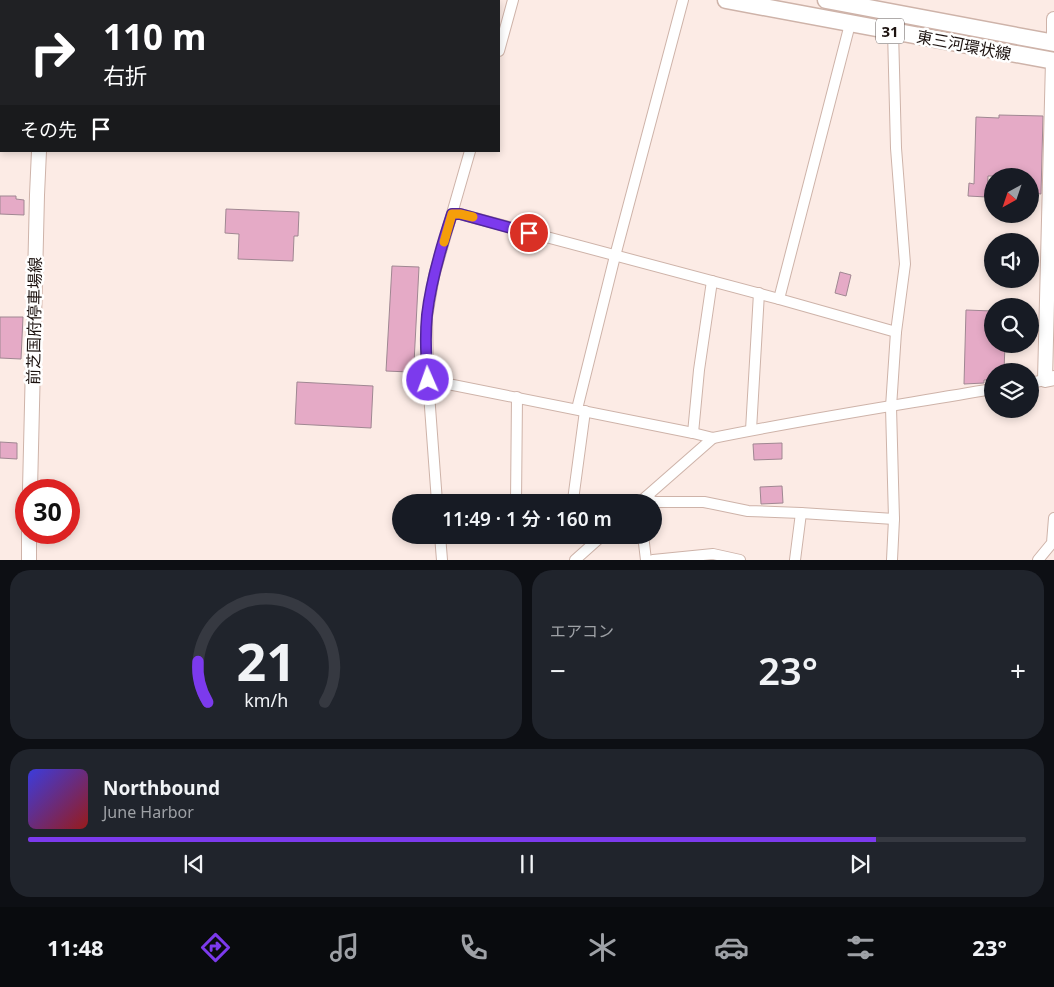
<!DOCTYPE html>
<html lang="ja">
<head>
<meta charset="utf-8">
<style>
  body { margin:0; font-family:"Noto Sans","Noto Sans JP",sans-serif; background:#20242c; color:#f1f3f6; height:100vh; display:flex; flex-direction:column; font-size:19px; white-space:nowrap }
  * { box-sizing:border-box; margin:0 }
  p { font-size:16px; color:#9ea1a6 }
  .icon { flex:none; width:28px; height:28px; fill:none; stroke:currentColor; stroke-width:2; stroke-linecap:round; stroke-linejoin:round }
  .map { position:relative; height:560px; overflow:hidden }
  .drawer { display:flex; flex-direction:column; gap:10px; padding:10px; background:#0d0f14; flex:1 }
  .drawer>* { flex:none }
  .top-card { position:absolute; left:0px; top:0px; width:500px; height:152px; box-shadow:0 2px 8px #0003; background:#202124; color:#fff; overflow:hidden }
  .needle { width:32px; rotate:220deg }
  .controls { position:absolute; left:984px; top:168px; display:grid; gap:10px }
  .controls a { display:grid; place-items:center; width:55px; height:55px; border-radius:50%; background:#171b24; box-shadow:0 2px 8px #0003; font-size:25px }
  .speed { position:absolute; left:15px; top:479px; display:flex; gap:10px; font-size:25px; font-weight:700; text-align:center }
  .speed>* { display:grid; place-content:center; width:65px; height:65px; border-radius:50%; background:#171b24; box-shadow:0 2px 8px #0003; line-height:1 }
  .speed .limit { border:8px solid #d22; background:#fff; color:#111 }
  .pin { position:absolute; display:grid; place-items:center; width:42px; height:42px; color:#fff; margin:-21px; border:2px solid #fff; border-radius:50%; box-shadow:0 1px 5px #0007 }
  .me { position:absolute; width:55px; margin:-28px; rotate:358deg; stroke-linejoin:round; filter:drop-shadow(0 0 4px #0008) }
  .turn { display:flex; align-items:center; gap:18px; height:105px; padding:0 20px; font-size:22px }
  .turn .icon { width:65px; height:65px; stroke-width:2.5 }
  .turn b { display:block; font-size:35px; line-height:42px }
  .then { display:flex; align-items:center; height:48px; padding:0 20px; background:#0003; gap:10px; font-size:19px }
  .big { font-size:38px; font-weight:600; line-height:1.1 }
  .drawer .widget { flex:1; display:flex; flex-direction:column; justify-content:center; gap:8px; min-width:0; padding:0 18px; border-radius:20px; background:#20242c }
  .drawer .dial { align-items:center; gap:0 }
  .dial svg { height:130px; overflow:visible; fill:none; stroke:#363941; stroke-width:7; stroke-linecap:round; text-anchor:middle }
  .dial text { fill:#f1f3f6; stroke:none }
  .song { display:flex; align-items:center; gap:15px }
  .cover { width:60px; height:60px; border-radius:8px; background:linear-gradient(135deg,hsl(240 70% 55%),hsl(0 70% 35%)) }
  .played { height:5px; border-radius:2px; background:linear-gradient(90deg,#7c3aed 85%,#363941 85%) }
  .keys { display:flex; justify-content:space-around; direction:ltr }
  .heat { display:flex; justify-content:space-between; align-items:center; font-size:28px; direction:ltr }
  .drawer .tiles { flex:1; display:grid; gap:10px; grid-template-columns:1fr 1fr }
  .widget:last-child { grid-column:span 2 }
  .trip { position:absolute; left:392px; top:494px; width:270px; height:50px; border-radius:25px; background:#171b24; box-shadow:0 2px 8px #0003; font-weight:600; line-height:50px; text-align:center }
  .dock { display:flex; height:80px; justify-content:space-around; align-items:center; background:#090b0e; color:#9ea1a6 }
  .dock .icon { width:35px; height:35px }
  .dock .on { color:#7c3aed }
  .dock b { font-size:22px; color:#f1f3f6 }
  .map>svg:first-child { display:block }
</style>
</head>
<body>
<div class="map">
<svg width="1054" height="560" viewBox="0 0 1054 560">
  <rect width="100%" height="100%" fill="#fcebe5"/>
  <g fill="#e5aac6" stroke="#a08792">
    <path d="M999,115L1043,116L1041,194L1030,193V176H988L987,197L968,196L969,183L974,184L976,117L999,118Z"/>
    <path d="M0,196H16V199L24,200V215L0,214Z"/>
    <path d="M226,209L299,212L298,236H294L293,261L238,259L239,234L225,233Z"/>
    <path d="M392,266L419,267L414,363L410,362L409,372L386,371Z"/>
    <path d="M840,272L851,275L846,296L835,293Z"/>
    <path d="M966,310L992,311V344H1005L1004,371H992V380H984V383L964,384Z"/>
    <path d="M0,317H23L21,359L0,358Z"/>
    <path d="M297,382L373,386L371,428L295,424Z"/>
    <path d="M0,442L17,443V459L0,458Z"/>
    <path d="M782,443V459L754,460L753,444Z"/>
    <path d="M782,486L783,503L761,504L760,487Z"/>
  </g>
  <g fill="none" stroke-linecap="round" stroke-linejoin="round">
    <g stroke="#ceb3a9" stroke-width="12">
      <g id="street">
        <path d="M499,51L513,0"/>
        <path d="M452,214H460L779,299L896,332"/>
        <path d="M779,299L850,24"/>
        <path d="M428,380L693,433L713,438C806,419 899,405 992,389"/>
        <path d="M1030,383L1045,380"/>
        <path d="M577,409L615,256L683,0"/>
        <path d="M751,430L759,293"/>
        <path d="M693,433L699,370L712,281"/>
        <path d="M646,497L654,502H704L748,511L801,513L894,519"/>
        <path d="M573,500L585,411"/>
        <path d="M437,502L428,380L427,317L434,276L470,151"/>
        <path d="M516,502L517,397"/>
        <path d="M536,502L573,500L582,502"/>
        <path d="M640,502L713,438"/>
        <path d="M440,535L442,560"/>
        <path d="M643,535L646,560"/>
        <path d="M575,560L603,535"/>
        <path d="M653,560L713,554L740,560"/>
        <path d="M795,560L801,513"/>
        <path d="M892,560L894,519L891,407L896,332L905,264L896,148L893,31"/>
        <path d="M1038,560L1052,543L1054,518"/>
      </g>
    </g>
    <g stroke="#ceb3a9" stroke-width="16">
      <g id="secondary">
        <path d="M47,1V0"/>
        <path d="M1054,43V19"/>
        <path d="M1053,61L1045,380L1054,378"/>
        <path d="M30,490L37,195L39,151"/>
        <path d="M29,560V532"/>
      </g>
    </g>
    <g stroke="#ceb3a9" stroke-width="19">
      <g id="primary">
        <path d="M726,0L1054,61"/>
        <path d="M826,0L1054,43"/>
      </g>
    </g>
    <use href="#street" stroke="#fff" stroke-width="10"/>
    <use href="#secondary" stroke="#fff" stroke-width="14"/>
    <use href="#primary" stroke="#fff" stroke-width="16"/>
  </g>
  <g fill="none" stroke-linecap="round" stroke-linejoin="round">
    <g stroke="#51269a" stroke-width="12">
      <path id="route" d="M428,380C426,359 425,336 427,315C431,280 441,247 452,214H460L529,233"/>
    </g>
    <use href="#route" stroke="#7c3aed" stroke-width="9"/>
    <path stroke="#f59e0b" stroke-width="9" d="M444,242L452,214H460L473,217"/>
  </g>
  <g text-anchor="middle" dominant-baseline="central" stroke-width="5" stroke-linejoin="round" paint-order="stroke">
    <rect fill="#fff" stroke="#605957" stroke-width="1" x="876" y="18.5" width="28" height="25" rx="4"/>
    <g font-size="15" font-weight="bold" fill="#1c120f">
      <text x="890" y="31">31</text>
    </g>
    <g font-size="16" fill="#1c120f" stroke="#fff">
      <text transform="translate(964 45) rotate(11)">東三河環状線</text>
      <text transform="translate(34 321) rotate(-89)">前芝国府停車場線</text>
    </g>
  </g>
</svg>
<div class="controls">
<a><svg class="needle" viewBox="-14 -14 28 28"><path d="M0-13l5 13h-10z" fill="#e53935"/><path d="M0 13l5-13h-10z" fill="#9ea1a6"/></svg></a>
<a><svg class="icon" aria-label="sound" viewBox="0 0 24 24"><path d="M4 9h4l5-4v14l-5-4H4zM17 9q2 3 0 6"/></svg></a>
<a><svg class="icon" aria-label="search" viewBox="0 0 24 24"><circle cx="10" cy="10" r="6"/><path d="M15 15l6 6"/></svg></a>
<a><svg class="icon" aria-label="layers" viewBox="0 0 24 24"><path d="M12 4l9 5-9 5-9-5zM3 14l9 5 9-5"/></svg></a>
</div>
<div class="speed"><div class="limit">30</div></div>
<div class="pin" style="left:529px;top:233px;background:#d93025"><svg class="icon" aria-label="arrive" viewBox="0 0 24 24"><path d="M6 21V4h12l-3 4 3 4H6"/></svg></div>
<svg class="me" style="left:428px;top:380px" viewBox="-20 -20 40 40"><circle r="17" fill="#7c3aed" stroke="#fff" stroke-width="3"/><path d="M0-11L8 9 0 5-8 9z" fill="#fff"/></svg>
<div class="trip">11:49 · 1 分 · 160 m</div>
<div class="top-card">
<div class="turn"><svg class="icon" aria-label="right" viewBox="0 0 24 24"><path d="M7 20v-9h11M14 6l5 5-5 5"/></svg><div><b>110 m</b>右折</div></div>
<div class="then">その先<svg class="icon" aria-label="arrive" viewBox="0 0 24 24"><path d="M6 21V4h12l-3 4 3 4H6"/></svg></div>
</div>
</div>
<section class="drawer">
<div class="tiles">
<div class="widget dial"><svg viewBox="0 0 100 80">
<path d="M14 69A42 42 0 1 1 86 69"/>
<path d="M14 69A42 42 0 0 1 8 44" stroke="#7c3aed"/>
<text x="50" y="56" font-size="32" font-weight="700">21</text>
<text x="50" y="72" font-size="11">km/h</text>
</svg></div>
<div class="widget"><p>エアコン</p>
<div class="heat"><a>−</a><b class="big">23°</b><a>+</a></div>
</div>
<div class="widget">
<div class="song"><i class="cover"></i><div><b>Northbound</b><p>June Harbor</p></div></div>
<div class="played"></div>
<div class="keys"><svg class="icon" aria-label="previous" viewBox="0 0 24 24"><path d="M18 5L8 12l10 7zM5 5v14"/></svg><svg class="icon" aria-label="pause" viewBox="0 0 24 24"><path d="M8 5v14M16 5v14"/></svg><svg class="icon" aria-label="next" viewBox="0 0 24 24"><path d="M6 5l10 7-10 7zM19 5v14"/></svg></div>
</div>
</div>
</section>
<nav class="dock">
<b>11:48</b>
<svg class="icon on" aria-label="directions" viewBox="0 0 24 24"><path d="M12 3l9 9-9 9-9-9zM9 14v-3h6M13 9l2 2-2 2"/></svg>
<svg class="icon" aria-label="music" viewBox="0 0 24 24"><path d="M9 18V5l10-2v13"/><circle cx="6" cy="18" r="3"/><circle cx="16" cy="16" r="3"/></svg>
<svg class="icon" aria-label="phone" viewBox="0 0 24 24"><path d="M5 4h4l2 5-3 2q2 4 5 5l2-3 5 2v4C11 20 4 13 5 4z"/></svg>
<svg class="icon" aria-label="climate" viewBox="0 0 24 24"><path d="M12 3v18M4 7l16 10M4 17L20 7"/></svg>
<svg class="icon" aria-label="car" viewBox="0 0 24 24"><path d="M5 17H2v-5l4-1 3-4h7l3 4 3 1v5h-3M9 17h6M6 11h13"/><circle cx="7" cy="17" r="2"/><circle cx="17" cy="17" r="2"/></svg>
<svg class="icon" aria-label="filters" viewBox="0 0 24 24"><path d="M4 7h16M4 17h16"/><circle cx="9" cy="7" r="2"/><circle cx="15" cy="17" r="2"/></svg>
<b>23°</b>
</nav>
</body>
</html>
